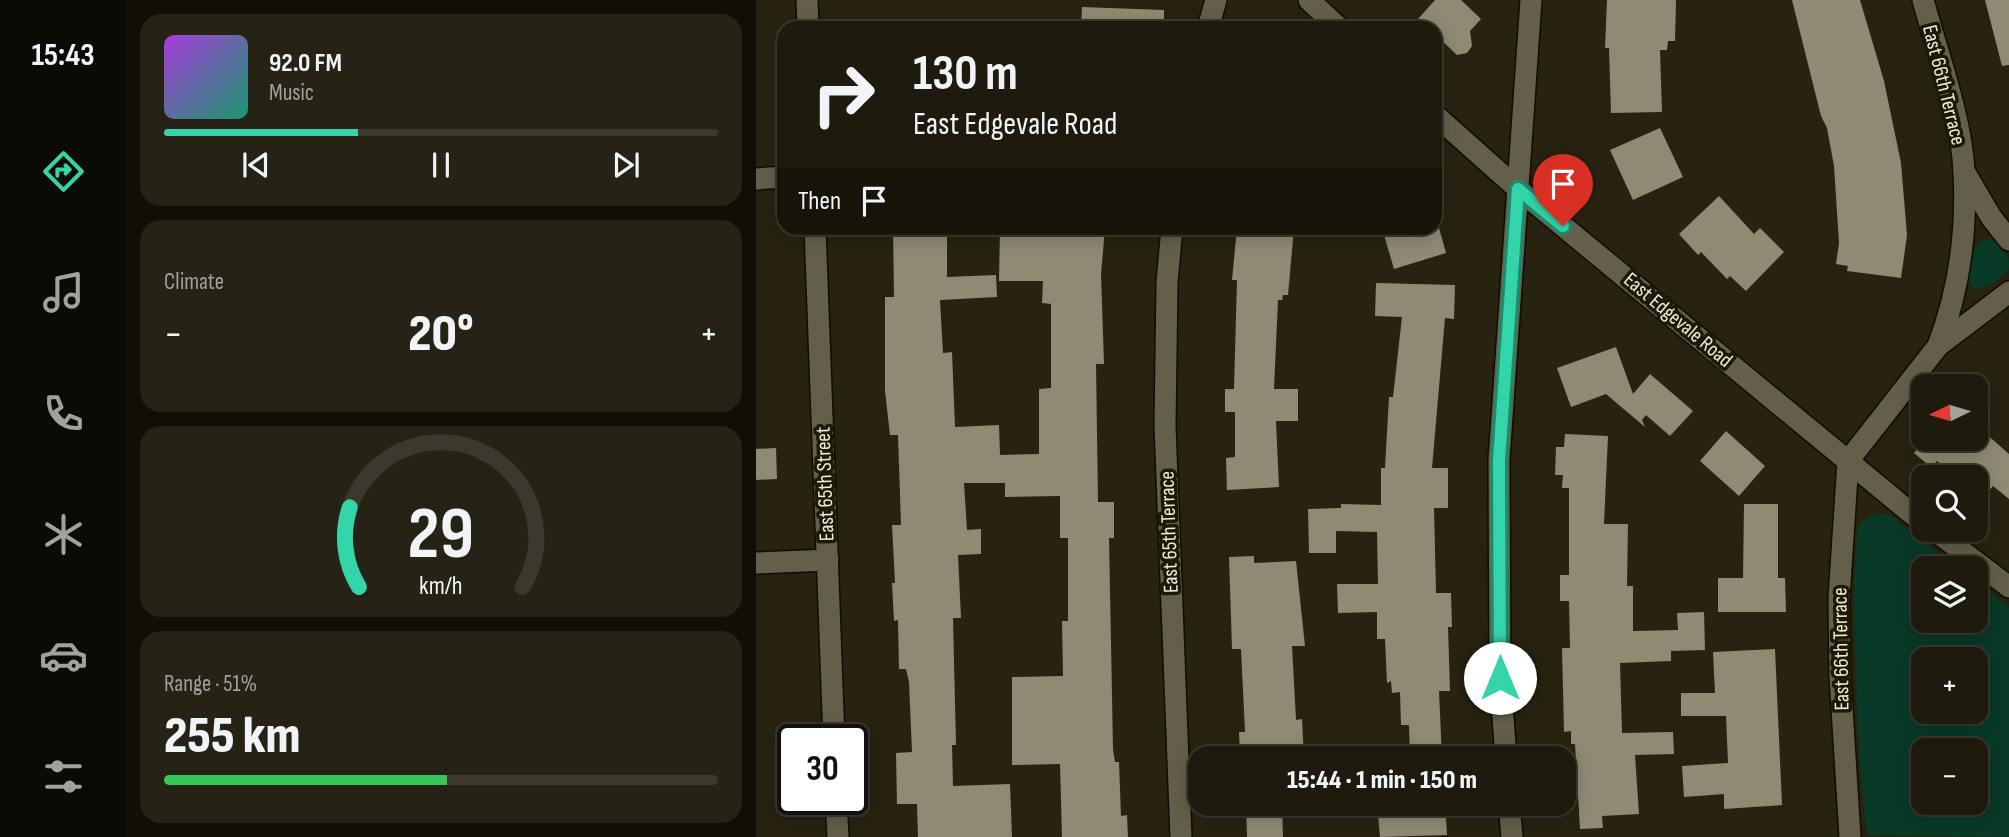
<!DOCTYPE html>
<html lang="en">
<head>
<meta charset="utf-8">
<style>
  body { margin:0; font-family:"Sofia Sans Condensed",sans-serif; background:#262316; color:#f1f3f6; height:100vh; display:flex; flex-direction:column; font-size:26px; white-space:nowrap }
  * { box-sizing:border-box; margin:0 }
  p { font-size:23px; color:#a1a19d }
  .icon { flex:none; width:38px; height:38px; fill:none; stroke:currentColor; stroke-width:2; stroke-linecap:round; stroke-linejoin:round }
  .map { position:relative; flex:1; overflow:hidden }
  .side { display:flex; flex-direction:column; gap:14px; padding:14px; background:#100e07; width:630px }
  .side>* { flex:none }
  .top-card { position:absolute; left:21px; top:21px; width:665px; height:214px; border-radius:21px; box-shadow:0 4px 18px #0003,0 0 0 2px #3c382e; background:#1e1a0d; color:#f1f3f6; overflow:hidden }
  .needle { width:46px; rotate:265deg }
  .tools { position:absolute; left:1155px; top:374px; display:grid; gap:14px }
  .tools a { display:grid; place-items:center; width:77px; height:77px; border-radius:14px; background:#1e1a0d; box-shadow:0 4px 18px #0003,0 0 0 2px #3c382e; font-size:35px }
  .speed { position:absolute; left:21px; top:724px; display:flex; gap:14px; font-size:35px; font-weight:700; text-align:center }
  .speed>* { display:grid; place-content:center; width:91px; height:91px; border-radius:50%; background:#1e1a0d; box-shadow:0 4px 18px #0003,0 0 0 2px #3c382e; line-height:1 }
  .speed .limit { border:4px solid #111; border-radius:10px; background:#fff; color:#111 }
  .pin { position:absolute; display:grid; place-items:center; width:60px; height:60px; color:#fff; margin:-72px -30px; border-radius:50% 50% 50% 0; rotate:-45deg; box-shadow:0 0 7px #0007 }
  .pin .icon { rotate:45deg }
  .me { position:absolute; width:77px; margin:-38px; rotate:0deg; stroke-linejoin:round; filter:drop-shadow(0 0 5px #0008) }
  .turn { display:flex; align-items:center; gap:24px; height:147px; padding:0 21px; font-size:32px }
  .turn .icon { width:91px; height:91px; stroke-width:2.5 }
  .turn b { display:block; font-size:49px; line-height:60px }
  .then { display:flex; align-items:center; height:66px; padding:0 21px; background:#0003; gap:14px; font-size:26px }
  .big { font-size:52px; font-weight:800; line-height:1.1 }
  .side .card { flex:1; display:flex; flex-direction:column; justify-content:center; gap:10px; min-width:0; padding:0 24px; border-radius:21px; background:#262316 }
  .side .dial { align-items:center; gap:0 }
  .dial svg { height:182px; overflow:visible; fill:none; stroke:#3c382e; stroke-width:7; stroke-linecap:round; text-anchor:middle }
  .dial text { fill:#f1f3f6; stroke:none }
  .song { display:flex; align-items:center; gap:21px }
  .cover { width:84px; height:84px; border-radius:10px; background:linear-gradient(135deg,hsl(280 70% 55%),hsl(160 70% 35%)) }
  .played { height:7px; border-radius:4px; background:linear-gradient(90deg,#33d4a8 35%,#3c382e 35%) }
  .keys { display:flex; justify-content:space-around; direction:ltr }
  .heat { display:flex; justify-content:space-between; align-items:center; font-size:38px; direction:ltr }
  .charge { height:10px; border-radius:5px; background:linear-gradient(90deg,#34c759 51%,#3c382e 0) }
  .trip { position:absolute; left:432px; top:746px; width:388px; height:70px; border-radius:21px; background:#1e1a0d; box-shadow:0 4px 18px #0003,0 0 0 2px #3c382e; font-weight:800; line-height:70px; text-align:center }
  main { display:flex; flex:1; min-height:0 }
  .tab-bar { display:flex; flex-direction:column; width:126px; justify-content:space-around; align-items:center; background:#0c0a05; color:#a1a19d }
  .tab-bar .icon { width:49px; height:49px }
  .tab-bar .on { color:#33d4a8 }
  .tab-bar b { font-size:32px; color:#f1f3f6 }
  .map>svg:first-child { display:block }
</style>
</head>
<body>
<main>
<nav class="tab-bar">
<b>15:43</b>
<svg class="icon on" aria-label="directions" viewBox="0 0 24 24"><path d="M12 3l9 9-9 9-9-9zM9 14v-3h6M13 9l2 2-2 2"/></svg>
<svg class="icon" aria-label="music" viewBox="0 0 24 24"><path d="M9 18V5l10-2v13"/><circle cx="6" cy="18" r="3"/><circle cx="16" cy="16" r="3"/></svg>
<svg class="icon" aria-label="phone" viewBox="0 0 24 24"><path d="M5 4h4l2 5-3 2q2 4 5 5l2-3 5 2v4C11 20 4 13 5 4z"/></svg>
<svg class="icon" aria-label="climate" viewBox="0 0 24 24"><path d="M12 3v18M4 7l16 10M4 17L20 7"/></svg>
<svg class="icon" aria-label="car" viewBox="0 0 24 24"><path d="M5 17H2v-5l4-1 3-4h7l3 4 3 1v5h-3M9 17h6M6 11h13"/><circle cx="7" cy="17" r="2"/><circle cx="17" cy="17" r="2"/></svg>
<svg class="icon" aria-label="filters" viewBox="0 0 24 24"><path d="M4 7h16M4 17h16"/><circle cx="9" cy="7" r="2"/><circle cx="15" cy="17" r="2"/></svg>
</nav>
<section class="side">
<div class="card">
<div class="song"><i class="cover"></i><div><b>92.0 FM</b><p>Music</p></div></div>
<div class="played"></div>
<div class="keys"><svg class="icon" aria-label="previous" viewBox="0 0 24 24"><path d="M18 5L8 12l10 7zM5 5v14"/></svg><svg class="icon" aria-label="pause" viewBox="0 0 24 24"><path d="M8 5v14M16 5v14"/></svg><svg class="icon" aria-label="next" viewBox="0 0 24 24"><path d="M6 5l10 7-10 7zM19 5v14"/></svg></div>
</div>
<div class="card"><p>Climate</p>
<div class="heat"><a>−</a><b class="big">20°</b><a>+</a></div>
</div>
<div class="card dial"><svg viewBox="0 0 100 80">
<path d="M14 69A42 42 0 1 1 86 69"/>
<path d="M14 69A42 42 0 0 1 10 34" stroke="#33d4a8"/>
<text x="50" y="56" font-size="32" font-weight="700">29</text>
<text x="50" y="72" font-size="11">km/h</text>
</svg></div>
<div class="card"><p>Range · 51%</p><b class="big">255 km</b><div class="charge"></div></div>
</section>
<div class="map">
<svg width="1253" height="837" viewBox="0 0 1253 837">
  <rect width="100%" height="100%" fill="#282311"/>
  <g fill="#083a27" fill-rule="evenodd">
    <path d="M1228,240H1236L1252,257L1253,267C1248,278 1231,289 1219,289L1213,282L1219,246Z"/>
    <path d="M1119,514H1133L1203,569H1167V621H1220V581L1253,607V837L1112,835C1102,801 1092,549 1104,523ZM1167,660H1220V712H1167ZM1167,751H1220V803H1167Z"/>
  </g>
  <g fill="#8f8a74">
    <path d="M679,0H705L725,19L714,31L716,46L711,53L701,55L679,34V28H672L662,19Z"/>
    <path d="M851,0H920L919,41H912L911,50H904L906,112L855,113L853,48H849Z"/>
    <path d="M1036,0H1104L1128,81L1145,163L1151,235L1145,278L1091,271L1092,266L1080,264L1083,243L1078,166L1071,128L1065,116Z"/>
    <path d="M1229,0H1253V65L1246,66Z"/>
    <path d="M326,7L408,10V28H325Z"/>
    <path d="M904,128L927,177L877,200L854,150Z"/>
    <path d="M963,196L998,234L1004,228L1028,252L990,291L974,276L971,279L945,252L942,255L923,234Z"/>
    <path d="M137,228H156V235L191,234V277L240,275L241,297L184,300L187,353L196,352L199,427L243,425L244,455L283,454V389L295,388V304L286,303L287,281H243L244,230L349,228L345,274L348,364H340L342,502H358V538H353L357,749L359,762H363L365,816L371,815L372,837H306L304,764L256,765V677L307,676L306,621H312V538H304V496L249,497V483H208L211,530L225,529V554L202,555L205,618H197L200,745H196L197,786L254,784L256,837H162L161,804H141L140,753L156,752L153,682L150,669H143L142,620L138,621L136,583H139L136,525H145L142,435H134L129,391V297H138Z"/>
    <path d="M481,228H538L532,295H527L526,300H522L518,389H542V421H520L523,487L471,490L470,458L479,457V412H469V389H478L481,280H476Z"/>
    <path d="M626,228H683L690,253L638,269Z"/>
    <path d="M620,283L699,285L698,319L689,318L676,468H692V508H678L680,593H695L696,627H692L694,691H683L686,758H654L653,725H645L644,692L636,693L635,681L631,683L629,639H621V612L582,613L581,584H622L621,532L580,531V553H553L552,509L585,508V504L625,505V468H629L633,397H637L646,317L619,316Z"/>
    <path d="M860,347L877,394L894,374L937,411L914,436L890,415L886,420L889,427L850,394L815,407L801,368Z"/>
    <path d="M1220,425L1253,454V499L1237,486L1231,493L1220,484V478H1212L1198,466L1193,471L1181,461L1175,467L1158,453L1164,446L1156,439H1220Z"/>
    <path d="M970,431L1009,466L983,496L944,461Z"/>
    <path d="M809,434L852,436L848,524H872L871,586H877V631L922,630L921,613L948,612L949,650L915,651V661L864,663L866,733L917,732L918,754L879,755L883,814L846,816L847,828L824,829L819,744H815V731L808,732L806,648H814L813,601H804V575H813V488H806L807,475H799L800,447H808Z"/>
    <path d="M20,448L21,479L0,480V449Z"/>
    <path d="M988,504H1022V578H1029L1030,612H962V578H987Z"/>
    <path d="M498,556V563L540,561L549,646H536L540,720L546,719L548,758L484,756L483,732H489L485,649H476L473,557Z"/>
    <path d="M1019,649L1026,805L968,809V794L928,797L926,766L972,763L970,716H925V693H959L957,652Z"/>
    <path d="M490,803H526L527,837H491Z"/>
    <path d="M621,803H689L691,835L624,837Z"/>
  </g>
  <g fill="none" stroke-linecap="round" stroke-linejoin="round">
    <g stroke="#110c00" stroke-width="24">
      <g id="minor">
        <path d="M51,0L52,28"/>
        <path d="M553,0L583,28"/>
        <path d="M1167,0C1181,52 1206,119 1208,172C1211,231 1203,291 1182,346"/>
        <path d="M452,28L460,0"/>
        <path d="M679,115L762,189L1167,523"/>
        <path d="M1208,171L1235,217L1253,240"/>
        <path d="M0,179L28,177"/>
        <path d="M59,228L78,740"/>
        <path d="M416,228L411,282L409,426L425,837"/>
        <path d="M1178,530L1253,587"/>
        <path d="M0,563L72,560"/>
        <path d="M750,758L744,678L743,460L775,0"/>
        <path d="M80,800L82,837"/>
        <path d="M753,803L756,837"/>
        <path d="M1094,837L1084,676L1083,598L1092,461L1182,346L1253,292"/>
      </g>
    </g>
    <use href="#minor" stroke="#645f4a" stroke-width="21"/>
  </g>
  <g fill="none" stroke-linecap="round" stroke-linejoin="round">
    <g stroke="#218a6d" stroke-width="18">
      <path id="route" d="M744,678L743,460L762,189L807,226"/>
    </g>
    <use href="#route" stroke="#33d4a8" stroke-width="12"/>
  </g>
  <g text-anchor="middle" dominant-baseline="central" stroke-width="7" stroke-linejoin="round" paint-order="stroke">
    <g font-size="21" fill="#edeade" stroke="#1e1a08">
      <text transform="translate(1188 85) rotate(76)">East 66th Terrace</text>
      <text transform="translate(922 320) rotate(40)">East Edgevale Road</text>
      <text transform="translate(69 484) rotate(-92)">East 65th Street</text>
      <text transform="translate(413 532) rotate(-92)">East 65th Terrace</text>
      <text transform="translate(1085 649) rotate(-91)">East 66th Terrace</text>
    </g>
  </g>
</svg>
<div class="tools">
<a><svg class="needle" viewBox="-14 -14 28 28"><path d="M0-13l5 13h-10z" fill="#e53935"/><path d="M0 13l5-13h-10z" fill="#a1a19d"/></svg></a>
<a><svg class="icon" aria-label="search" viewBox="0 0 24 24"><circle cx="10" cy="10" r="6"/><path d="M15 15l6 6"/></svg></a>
<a><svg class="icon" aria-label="layers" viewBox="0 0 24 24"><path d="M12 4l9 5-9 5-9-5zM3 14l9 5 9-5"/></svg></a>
<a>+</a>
<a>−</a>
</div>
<div class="speed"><div class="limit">30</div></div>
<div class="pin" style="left:807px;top:226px;background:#d93025"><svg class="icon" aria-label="arrive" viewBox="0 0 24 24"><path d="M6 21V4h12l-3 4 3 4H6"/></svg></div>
<svg class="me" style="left:744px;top:678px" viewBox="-20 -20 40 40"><circle r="19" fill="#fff"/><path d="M0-13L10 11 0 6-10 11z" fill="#33d4a8"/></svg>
<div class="trip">15:44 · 1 min · 150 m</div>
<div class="top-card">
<div class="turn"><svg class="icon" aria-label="right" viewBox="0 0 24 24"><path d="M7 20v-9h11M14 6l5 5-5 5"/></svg><div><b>130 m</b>East Edgevale Road</div></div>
<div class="then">Then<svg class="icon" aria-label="arrive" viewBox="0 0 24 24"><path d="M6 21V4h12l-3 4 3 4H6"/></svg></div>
</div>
</div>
</main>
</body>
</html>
